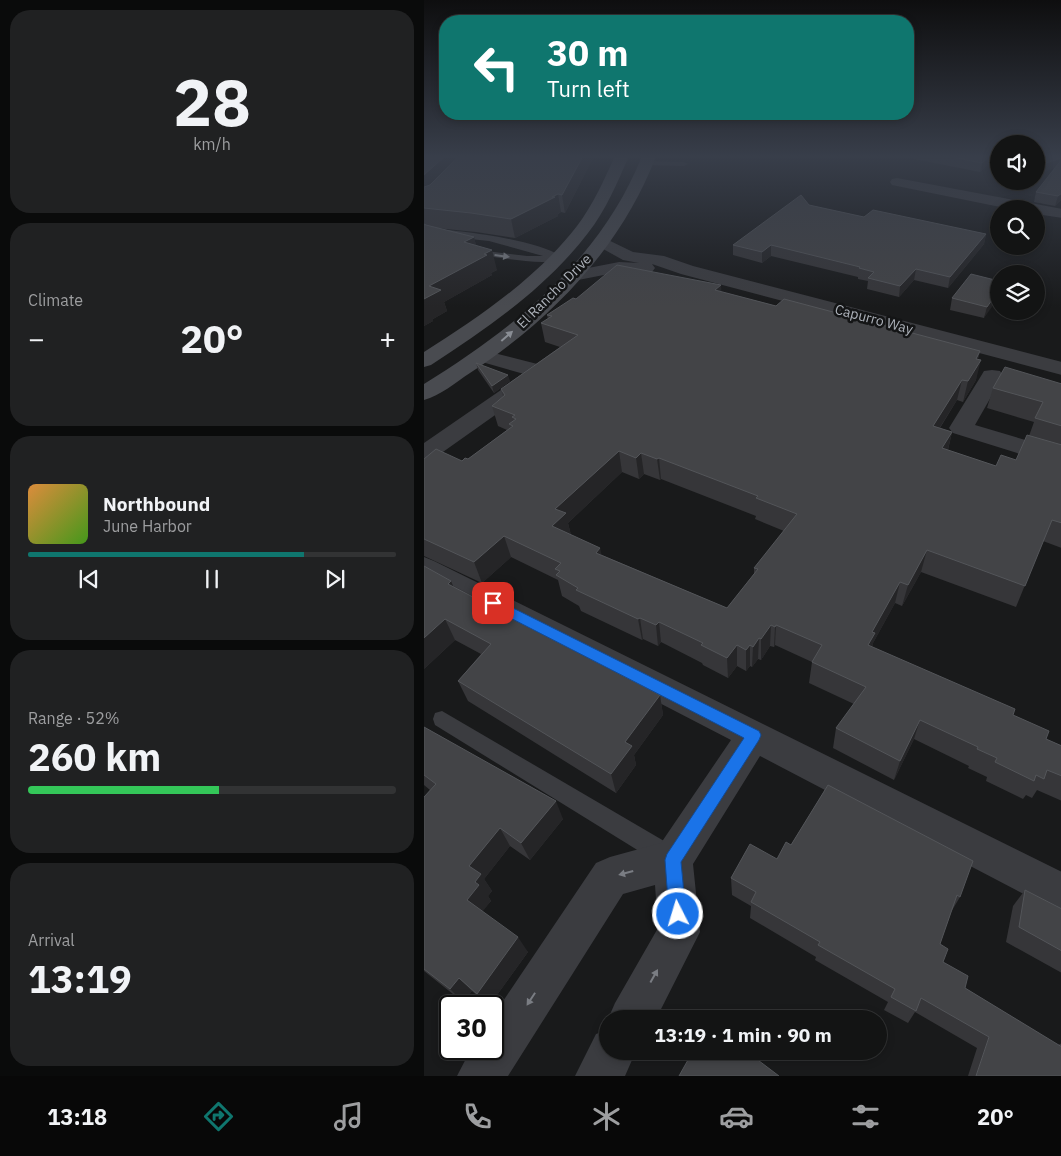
<!DOCTYPE html>
<html lang="en">
<head>
<meta charset="utf-8">
<style>
  body { margin:0; font-family:"IBM Plex Sans",sans-serif; background:#202122; color:#f1f3f6; height:100vh; display:flex; flex-direction:column; font-size:19px; white-space:nowrap }
  * { box-sizing:border-box; margin:0 }
  p { font-size:16px; color:#9d9ea0 }
  .icon { flex:none; width:28px; height:28px; fill:none; stroke:currentColor; stroke-width:2; stroke-linecap:round; stroke-linejoin:round }
  .map { position:relative; flex:1; overflow:hidden }
  .panel { display:flex; flex-direction:column; gap:10px; padding:10px; background:#0a0b0b; width:424px }
  .panel>* { flex:none }
  .hud { position:absolute; left:15px; top:15px; width:475px; height:105px; border-radius:20px; box-shadow:0 2px 8px #0003,0 0 0 1px #323334; background:#0f766e; color:#fff; overflow:hidden }
  .tools { position:absolute; left:566px; top:135px; display:grid; gap:10px }
  .tools a { display:grid; place-items:center; width:55px; height:55px; border-radius:50%; background:#131414; box-shadow:0 2px 8px #0003,0 0 0 1px #323334; font-size:25px }
  .speed { position:absolute; left:15px; top:995px; display:flex; gap:10px; font-size:25px; font-weight:700; text-align:center }
  .speed>* { display:grid; place-content:center; width:65px; height:65px; border-radius:50%; background:#131414; box-shadow:0 2px 8px #0003,0 0 0 1px #323334; line-height:1 }
  .speed .limit { border:2px solid #111; border-radius:8px; background:#fff; color:#111 }
  .pin { position:absolute; display:grid; place-items:center; width:42px; height:42px; color:#fff; margin:-21px; border-radius:10px; box-shadow:0 2px 8px #0006 }
  .me { position:absolute; width:55px; margin:-28px; rotate:355deg; stroke-linejoin:round; filter:drop-shadow(0 0 4px #0008) }
  .turn { display:flex; align-items:center; gap:18px; height:105px; padding:0 25px; font-size:22px }
  .turn .icon { width:65px; height:65px; stroke-width:2.5 }
  .turn b { display:block; font-size:35px; line-height:42px }
  .big { font-size:38px; font-weight:800; line-height:1.1 }
  .panel .tile { flex:1; display:flex; flex-direction:column; justify-content:center; gap:8px; min-width:0; padding:0 18px; border-radius:20px; background:#202122 }
  .panel .dial { align-items:center; gap:0 }
  .dial b { font-size:65px; line-height:1 }
  .song { display:flex; align-items:center; gap:15px }
  .cover { width:60px; height:60px; border-radius:8px; background:linear-gradient(135deg,hsl(30 70% 55%),hsl(100 70% 35%)) }
  .played { height:5px; border-radius:2px; background:linear-gradient(90deg,#0f766e 75%,#323334 75%) }
  .keys { display:flex; justify-content:space-around; direction:ltr }
  .heat { display:flex; justify-content:space-between; align-items:center; font-size:28px; direction:ltr }
  .charge { height:8px; border-radius:4px; background:linear-gradient(90deg,#34c759 52%,#323334 0) }
  .trip { position:absolute; left:175px; top:1010px; width:288px; height:50px; border-radius:25px; background:#131414; box-shadow:0 2px 8px #0003,0 0 0 1px #323334; font-weight:800; line-height:50px; text-align:center }
  .menu { display:flex; height:80px; justify-content:space-around; align-items:center; background:#080808; color:#9d9ea0 }
  .menu .icon { width:35px; height:35px }
  .menu .selected { color:#0f766e }
  .menu b { font-size:22px; color:#f1f3f6 }
  main { display:flex; flex:1; min-height:0 }
  .map>svg:first-child { display:block }
</style>
</head>
<body>
<main>
<section class="panel">
<div class="tile dial"><b>28</b><p>km/h</p></div>
<div class="tile"><p>Climate</p>
<div class="heat"><a>−</a><b class="big">20°</b><a>+</a></div>
</div>
<div class="tile">
<div class="song"><i class="cover"></i><div><b>Northbound</b><p>June Harbor</p></div></div>
<div class="played"></div>
<div class="keys"><svg class="icon" aria-label="previous" viewBox="0 0 24 24"><path d="M18 5L8 12l10 7zM5 5v14"/></svg><svg class="icon" aria-label="pause" viewBox="0 0 24 24"><path d="M8 5v14M16 5v14"/></svg><svg class="icon" aria-label="next" viewBox="0 0 24 24"><path d="M6 5l10 7-10 7zM19 5v14"/></svg></div>
</div>
<div class="tile"><p>Range · 52%</p><b class="big">260 km</b><div class="charge"></div></div>
<div class="tile"><p>Arrival</p><b class="big">13:19</b></div>
</section>
<div class="map">
<svg width="638" height="1076" viewBox="0 0 638 1076">
  <rect width="100%" height="100%" fill="#191a1b"/>
  <g fill="none" stroke-linecap="round" stroke-linejoin="round">
    <g fill="#3b3c40" fill-rule="evenodd">
      <path d="M220,161L260,162L264,164L260,166L223,165L219,163Z"/>
      <path d="M0,228C31,230 116,239 139,258C126,268 67,256 49,254L44,251L46,249L103,256H119L65,241L0,234Z"/>
      <path d="M18,711L252,848L255,856L252,864L244,867L236,864L11,725L9,719L11,713Z"/>
    </g>
    <g fill="#3b3c40" fill-rule="evenodd">
      <path d="M473,178L638,209V218L612,214V209H586L468,185L466,182L468,179Z"/>
      <path d="M178,237L209,252L240,256L269,266L638,362V375L257,274L228,264L231,268L228,272H195L149,281L143,280L140,276L143,272L149,271L195,262L215,263L199,260L172,245L170,242L172,239Z"/>
      <path d="M58,350L125,367L128,372L125,377L9,459L0,462V443L100,374L51,360L48,356L51,352Z"/>
      <path d="M568,370L576,371L579,376L551,425L638,451V467L529,433L525,428L557,376L560,371Z"/>
      <path d="M0,557L10,561L638,872V914L336,756L269,864L276,932L232,1019H184L191,1003L234,928L231,885L199,894L84,1076H33L47,1049H69V1016L172,863L186,857L237,843L307,740L0,581Z"/>
      <path d="M184,1030V1051H212L201,1076H151L172,1034Z"/>
    </g>
    <g fill="#494b50" fill-rule="evenodd">
      <path d="M191,156H205C193,183 182,210 164,233C122,288 64,328 7,365L0,367V352C55,317 113,278 153,226C169,205 180,180 191,156Z"/>
      <path d="M218,156H232C198,247 126,321 46,373C32,382 16,396 0,400V384C92,327 177,259 218,156Z"/>
    </g>
  </g>
  <g fill="#363639" fill-rule="evenodd">
    <path d="M0,156H170L141,213L137,212L134,214V216L91,238L52,232L12,228L50,237L52,246L73,270L67,273L68,275L20,302L23,311L9,319V321L0,326Z"/>
    <path d="M475,156H573L556,172Z"/>
    <path d="M638,156V199L631,206L610,202L612,192L631,168Z"/>
    <path d="M385,205L440,217L562,234L560,244L524,288L490,280L475,297L443,289L444,281L434,279V277L347,256L338,263L309,255V245Z"/>
    <path d="M575,281L560,318L526,310L528,298Z"/>
    <path d="M297,292L352,306L556,351L554,359L552,380L539,402L533,400L516,428L528,432L524,450L572,466L592,460L605,436L610,422L563,408L569,388L638,384V548L619,541L592,607L497,572L478,606L471,603L449,643L448,647L589,715L622,739L638,746V801L613,790L608,798L602,795L599,799L562,781L563,777L544,768L545,766L490,739L470,780L409,748L412,728L430,704L385,683L388,662L351,645L350,647L346,646L337,660L334,659L328,667L326,666L322,671L313,666L304,678L279,665L278,663L237,642L234,646L219,639L218,640L157,611L155,606L138,596L134,580L87,557L58,583L0,556V459L38,461L44,459L83,430L74,426L68,406L79,397L77,389L136,347L121,342L117,323L124,319L123,315L152,299ZM198,472L215,479L220,474L236,480L237,479L332,516L331,519L360,531L330,568V574L303,608L178,555L147,535L144,523Z"/>
    <path d="M52,363L86,381L70,393L54,370Z"/>
    <path d="M30,586L236,695L239,715L210,755L212,765L192,793L44,701L34,681L57,654L31,640L0,669Z"/>
    <path d="M0,727L139,819L106,860L86,846L60,879L68,891L64,896L67,901L58,911L104,952L65,1006L48,991L39,1002L0,971V797L6,790L0,785Z"/>
    <path d="M404,785L536,897L527,912L516,944L519,962L541,988L634,1045L638,1043V1076H544L553,1048L491,1012L484,1023L460,1010L464,1002L391,960L392,957L326,918L327,906L308,895L307,878L353,859L367,845Z"/>
    <path d="M601,890L638,909V973L582,942L589,906Z"/>
  </g>
  <g fill="#252527">
    <path d="M21,156H42L0,198V175Z"/>
    <path d="M159,156H170L141,213L138,195Z"/>
    <path d="M565,156H573L556,172L558,163Z"/>
    <path d="M638,158L636,166L612,175V166Z"/>
    <path d="M638,193V199L631,206L634,196Z"/>
    <path d="M134,194L137,212L134,214V216L91,238L87,219Z"/>
    <path d="M562,234L560,244L524,288L526,277Z"/>
    <path d="M50,237L55,257L40,242Z"/>
    <path d="M347,245V256L338,263V252Z"/>
    <path d="M68,250L73,270L67,273L68,275L20,302L23,311L9,319V321L0,326V299L5,286Z"/>
    <path d="M492,269L490,280L475,297L476,286Z"/>
    <path d="M297,285L298,304L291,290Z"/>
    <path d="M575,290V297L560,318L563,307Z"/>
    <path d="M556,351L551,370L557,360L552,380L539,402L544,381L552,359Z"/>
    <path d="M84,375L86,381L70,393L68,386Z"/>
    <path d="M538,380L533,400L504,446L509,426Z"/>
    <path d="M528,432L523,453L518,448Z"/>
    <path d="M195,451L198,472L144,523L147,535L128,526L131,509Z"/>
    <path d="M217,453L220,474L215,479L212,458Z"/>
    <path d="M235,458L237,479L236,480L233,459Z"/>
    <path d="M80,536L87,557L58,583L50,562Z"/>
    <path d="M176,548L181,569L172,553Z"/>
    <path d="M503,550L497,572L478,606L484,585Z"/>
    <path d="M27,581L36,602L24,584Z"/>
    <path d="M476,582L471,603L449,643L447,654L444,645L448,632Z"/>
    <path d="M216,618L219,639L218,640L214,619Z"/>
    <path d="M21,619L31,640L0,669V638Z"/>
    <path d="M235,622L237,642L234,646L232,625Z"/>
    <path d="M347,625L346,646L337,660V639Z"/>
    <path d="M352,625L351,645L350,647L351,627Z"/>
    <path d="M335,638L334,659L328,667L329,647Z"/>
    <path d="M313,645V666L304,678L303,658Z"/>
    <path d="M326,645V666L322,671V650Z"/>
    <path d="M236,695L239,715L210,755L212,765L192,793L187,774L201,742Z"/>
    <path d="M496,720L490,739L470,780L476,761Z"/>
    <path d="M132,801L139,819L106,860L97,843Z"/>
    <path d="M76,828L86,846L60,879L68,891L64,896L67,901L55,916L43,900L51,882L45,866Z"/>
    <path d="M94,937L104,952L65,1006L53,994Z"/>
    <path d="M35,978L48,991L39,1002L26,989Z"/>
  </g>
  <g fill="#434447" stroke="#535559" fill-rule="evenodd">
    <path d="M0,156H21L0,175Z"/>
    <path d="M35,156H159L138,195L134,194L128,197H131L87,219L47,213L0,208V187L6,185Z"/>
    <path d="M523,156H565L558,163Z"/>
    <path d="M612,156H638V158L612,166Z"/>
    <path d="M638,159V193L634,196L612,192Z"/>
    <path d="M377,195L385,205L440,217L449,210L562,234L526,277L492,269L476,286L444,278L450,272L435,268L436,267L347,245L338,252L309,245Z"/>
    <path d="M0,224L2,225L50,237L40,242L68,250L60,254L63,255L5,286L17,290L0,299Z"/>
    <path d="M193,265L297,285L291,290L352,306L360,299L556,351L552,359L557,360L544,381L538,380L509,426L528,432L518,448L572,466L577,455L592,460L603,435L638,445V523L628,520L601,586L503,550L484,585L476,582L448,632L451,633L444,645L591,709L589,715L625,731L622,739L638,746V776L623,770L620,779L612,775L610,781L571,762L573,758L553,749L554,747L496,720L476,761L412,728L442,687L388,662L398,645L352,625L351,627L347,625L337,639L335,638L329,647L326,645L322,650L313,645L303,658L277,645L279,643L235,622L232,625L216,618L214,619L152,590L154,588L132,575L136,571L131,569L137,563L80,536L50,562L0,539V459L12,449L38,461L41,458L44,459L89,426L85,424L92,419L88,417L91,415L68,406L81,395L77,389L154,335L117,323L128,316L123,315L149,298L152,299ZM195,451L212,458L217,453L233,459L235,458L334,496L332,498L373,514L330,568L334,569L303,608L172,553L176,548L128,526L142,513L131,509Z"/>
    <path d="M547,274L575,281V290L563,307L528,298Z"/>
    <path d="M52,363L84,375L68,386Z"/>
    <path d="M581,367L638,384V426L611,418L619,402L569,388Z"/>
    <path d="M0,566L27,581L24,584L236,695L201,742L208,746L187,774L34,681L67,644L21,619L0,638Z"/>
    <path d="M0,727L132,801L97,843L76,828L45,866L57,874L51,882L55,885L43,900L94,937L53,994L35,978L26,989L0,969V797L12,784L0,775Z"/>
    <path d="M404,785L549,861L536,897L533,895L516,944L524,949L519,962L544,976L541,988L638,1047V1076H552L565,1037L497,998L492,1011L467,997L471,989L394,945L396,942L327,902L332,892L307,878L326,844L353,859L362,842L367,845Z"/>
    <path d="M601,890L638,909V951L595,927Z"/>
    <path d="M269,1051H322L355,1076H255Z"/>
  </g>
  <defs><path id="oneway-solid" d="M-6-.8H1V-3.2L6.5 0L1 3.2V.8H-6Z" transform="scale(1.25)"/></defs>
  <g fill="#7a7d83">
    <use href="#oneway-solid" transform="translate(78 256) rotate(7)"/>
    <use href="#oneway-solid" transform="translate(202 873) rotate(165)"/>
    <use href="#oneway-solid" transform="translate(230 976) rotate(-61)"/>
    <use href="#oneway-solid" transform="translate(107 999) rotate(123)"/>
  </g>
  <use fill="#8a8e95" href="#oneway-solid" transform="translate(83 336) rotate(-41)"/>
  <linearGradient id="sky" x2="0" y2="1"><stop stop-color="#0e0e0f"/><stop offset="0.51" stop-color="#383e4a"/><stop offset="1" stop-color="#383e4a" stop-opacity="0"/></linearGradient>
  <rect width="638" height="307" fill="url(#sky)"/>
  <path fill="#1a73e8" stroke="#114b97" d="M69,598L335,731L337,735L335,740L257,862L262,914L260,920L254,922L247,920L245,914L241,860L243,854L320,738L65,607L63,603L65,600Z"/>
  <g text-anchor="middle" dominant-baseline="central" stroke-width="5" stroke-linejoin="round" paint-order="stroke">
    <g font-size="14" fill="#adb2ba" stroke="#141516">
      <text transform="translate(130 291) rotate(-45)">El Rancho Drive</text>
      <text transform="translate(450 319) rotate(15)">Capurro Way</text>
    </g>
  </g>
</svg>
<div class="tools">
<a><svg class="icon" aria-label="sound" viewBox="0 0 24 24"><path d="M4 9h4l5-4v14l-5-4H4zM17 9q2 3 0 6"/></svg></a>
<a><svg class="icon" aria-label="search" viewBox="0 0 24 24"><circle cx="10" cy="10" r="6"/><path d="M15 15l6 6"/></svg></a>
<a><svg class="icon" aria-label="layers" viewBox="0 0 24 24"><path d="M12 4l9 5-9 5-9-5zM3 14l9 5 9-5"/></svg></a>
</div>
<div class="speed"><div class="limit">30</div></div>
<div class="pin" style="left:69px;top:603px;background:#d93025"><svg class="icon" aria-label="arrive" viewBox="0 0 24 24"><path d="M6 21V4h12l-3 4 3 4H6"/></svg></div>
<svg class="me" style="left:254px;top:914px" viewBox="-20 -20 40 40"><circle r="17" fill="#1a73e8" stroke="#fff" stroke-width="3"/><path d="M0-11L8 9 0 5-8 9z" fill="#fff"/></svg>
<div class="trip">13:19 · 1 min · 90 m</div>
<div class="hud">
<div class="turn"><svg class="icon" aria-label="left" viewBox="0 0 24 24"><path d="M17 20v-9H6M10 6l-5 5 5 5"/></svg><div><b>30 m</b>Turn left</div></div>
</div>
</div>
</main>
<nav class="menu">
<b>13:18</b>
<svg class="icon selected" aria-label="directions" viewBox="0 0 24 24"><path d="M12 3l9 9-9 9-9-9zM9 14v-3h6M13 9l2 2-2 2"/></svg>
<svg class="icon" aria-label="music" viewBox="0 0 24 24"><path d="M9 18V5l10-2v13"/><circle cx="6" cy="18" r="3"/><circle cx="16" cy="16" r="3"/></svg>
<svg class="icon" aria-label="phone" viewBox="0 0 24 24"><path d="M5 4h4l2 5-3 2q2 4 5 5l2-3 5 2v4C11 20 4 13 5 4z"/></svg>
<svg class="icon" aria-label="climate" viewBox="0 0 24 24"><path d="M12 3v18M4 7l16 10M4 17L20 7"/></svg>
<svg class="icon" aria-label="car" viewBox="0 0 24 24"><path d="M5 17H2v-5l4-1 3-4h7l3 4 3 1v5h-3M9 17h6M6 11h13"/><circle cx="7" cy="17" r="2"/><circle cx="17" cy="17" r="2"/></svg>
<svg class="icon" aria-label="filters" viewBox="0 0 24 24"><path d="M4 7h16M4 17h16"/><circle cx="9" cy="7" r="2"/><circle cx="15" cy="17" r="2"/></svg>
<b>20°</b>
</nav>
</body>
</html>
